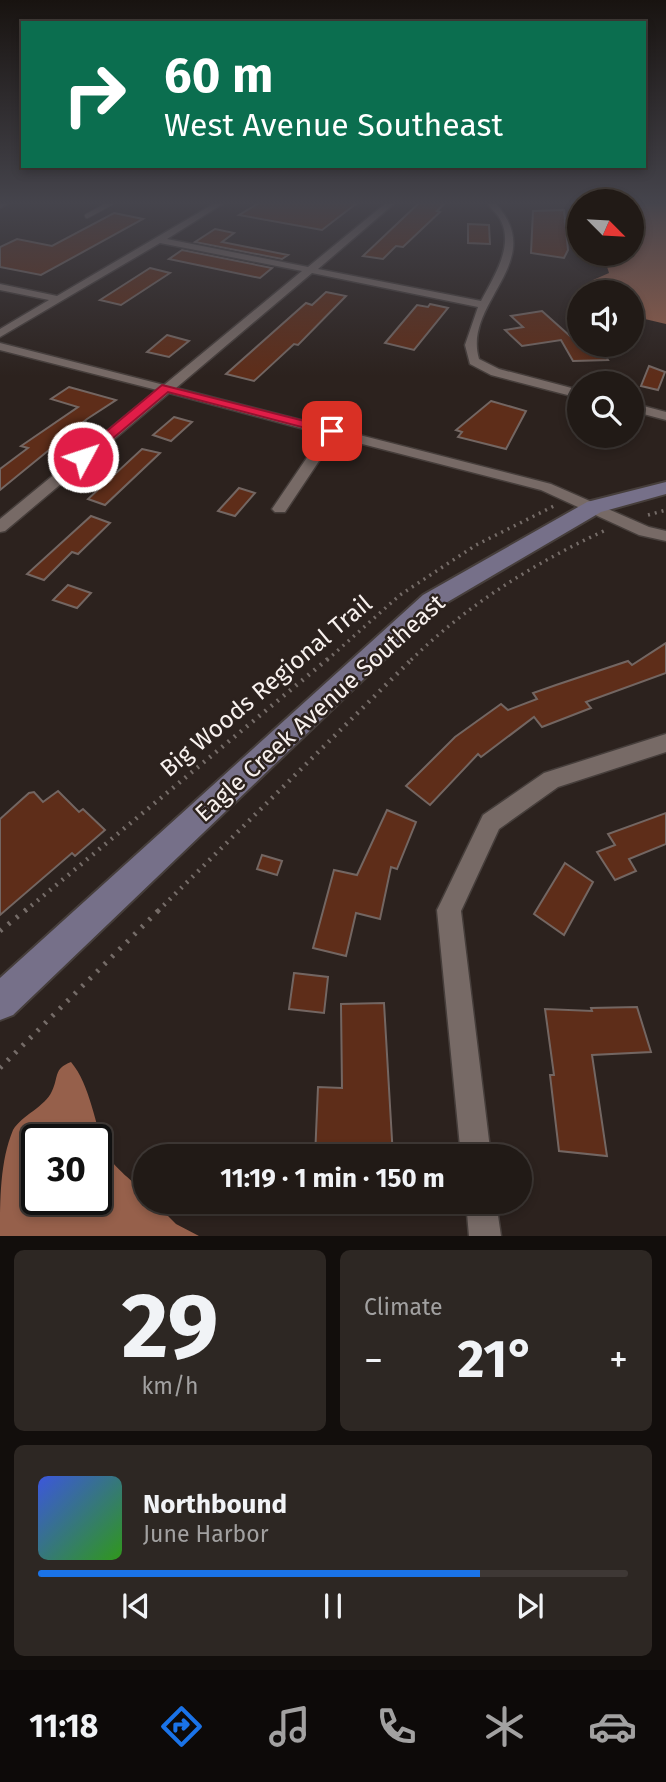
<!DOCTYPE html>
<html lang="en">
<head>
<meta charset="utf-8">
<style>
  body { margin:0; font-family:"Fira Sans",sans-serif; background:#2d2723; color:#f1f3f6; height:100vh; display:flex; flex-direction:column; font-size:26px; white-space:nowrap }
  * { box-sizing:border-box; margin:0 }
  p { font-size:23px; color:#a2a1a1 }
  .icon { flex:none; width:38px; height:38px; fill:none; stroke:currentColor; stroke-width:2; stroke-linecap:round; stroke-linejoin:round }
  .map { position:relative; height:1236px; overflow:hidden }
  .drawer { display:flex; flex-direction:column; gap:14px; padding:14px; background:#120e0c; flex:1 }
  .drawer>* { flex:none }
  .hud { position:absolute; left:21px; top:21px; width:625px; height:147px; border-radius:0px; box-shadow:0 4px 10px #0003,0 0 0 2px #3e3835; background:#0b6e4f; color:#fff; overflow:hidden }
  .needle { width:46px; rotate:114deg }
  .controls { position:absolute; left:567px; top:189px; display:grid; gap:14px }
  .controls a { display:grid; place-items:center; width:77px; height:77px; border-radius:50%; background:#211a16; box-shadow:0 4px 10px #0003,0 0 0 2px #3e3835; font-size:35px }
  .speed { position:absolute; left:21px; top:1124px; display:flex; gap:14px; font-size:35px; font-weight:700; text-align:center }
  .speed>* { display:grid; place-content:center; width:91px; height:91px; border-radius:50%; background:#211a16; box-shadow:0 4px 10px #0003,0 0 0 2px #3e3835; line-height:1 }
  .speed .limit { border:4px solid #111; border-radius:10px; background:#fff; color:#111 }
  .pin { position:absolute; display:grid; place-items:center; width:60px; height:60px; color:#fff; margin:-30px; border-radius:14px; box-shadow:0 4px 10px #0006 }
  .me { position:absolute; width:77px; margin:-38px; rotate:50deg; stroke-linejoin:round; filter:drop-shadow(0 0 5px #0008) }
  .turn { display:flex; align-items:center; gap:24px; height:147px; padding:0 28px; font-size:32px }
  .turn .icon { width:91px; height:91px; stroke-width:2.5 }
  .turn b { display:block; font-size:49px; line-height:60px }
  .big { font-size:52px; font-weight:700; line-height:1.1 }
  .drawer .card { flex:1; display:flex; flex-direction:column; justify-content:center; gap:10px; min-width:0; padding:0 24px; border-radius:10px; background:#2d2723 }
  .drawer .dial { align-items:center; gap:0 }
  .dial b { font-size:91px; line-height:1 }
  .song { display:flex; align-items:center; gap:21px }
  .cover { width:84px; height:84px; border-radius:10px; background:linear-gradient(135deg,hsl(230 70% 55%),hsl(110 70% 35%)) }
  .played { height:7px; border-radius:4px; background:linear-gradient(90deg,#1a73e8 75%,#3e3835 75%) }
  .keys { display:flex; justify-content:space-around; direction:ltr }
  .heat { display:flex; justify-content:space-between; align-items:center; font-size:38px; direction:ltr }
  .drawer .tiles { flex:1; display:grid; gap:14px; grid-template-columns:1fr 1fr }
  .card:last-child { grid-column:span 2 }
  .trip { position:absolute; left:133px; top:1144px; width:399px; height:70px; border-radius:35px; background:#211a16; box-shadow:0 4px 10px #0003,0 0 0 2px #3e3835; font-weight:700; line-height:70px; text-align:center }
  .menu { display:flex; height:112px; justify-content:space-around; align-items:center; background:#0d0a09; color:#a2a1a1 }
  .menu .icon { width:49px; height:49px }
  .menu .current { color:#1a73e8 }
  .menu b { font-size:32px; color:#f1f3f6 }
  .map>svg:first-child { display:block }
</style>
</head>
<body>
<div class="map">
<svg width="666" height="1236" viewBox="0 0 666 1236">
  <rect width="100%" height="100%" fill="#2c221e"/>
  <g fill="#96604b" fill-rule="evenodd">
    <path d="M632,203H666V324L632,316V292L588,290L593,280L609,273L603,254H632Z"/>
    <path d="M71,1062C91,1086 94,1124 107,1154C114,1168 134,1182 145,1193V1202H154L176,1224L199,1236H0C0,1200 0,1161 13,1130C22,1115 45,1107 52,1091C59,1077 53,1069 71,1062ZM37,1139H96V1199H37Z"/>
  </g>
  <g fill="#5e2d19" stroke="#736662" stroke-width="2">
    <path d="M259,203H357L322,230L239,215Z"/>
    <path d="M419,203H445L437,211L440,212L403,247L396,246L383,259L363,256Z"/>
    <path d="M564,210L568,250L564,258L531,253L533,211Z"/>
    <path d="M114,213L143,219L41,275L0,267V247L17,239L52,246Z"/>
    <path d="M468,224L489,225L490,244L468,243Z"/>
    <path d="M215,229L234,233L222,242L288,255L282,259L195,242Z"/>
    <path d="M182,250L272,268L260,278L169,259Z"/>
    <path d="M150,268L170,273L121,305L100,300Z"/>
    <path d="M326,292L346,296L298,345L294,344L254,381L226,374L306,303L312,305Z"/>
    <path d="M430,304L448,308L414,350L385,343L417,305L428,307Z"/>
    <path d="M542,311L580,345H599L608,360L573,361L561,340L522,346L505,330L523,327L511,316Z"/>
    <path d="M167,335L189,341L169,357L147,352Z"/>
    <path d="M649,366L665,372L658,390L641,386Z"/>
    <path d="M69,387L116,400L87,419L0,490V469L28,448L21,446L78,407L51,399Z"/>
    <path d="M491,401L526,411L506,449L458,437L462,432L456,430Z"/>
    <path d="M174,417L192,422L171,441L153,435Z"/>
    <path d="M142,449L160,453L105,505L88,499Z"/>
    <path d="M239,488L255,493L235,516L218,511Z"/>
    <path d="M91,516L110,523L78,554L72,552L44,580L27,574Z"/>
    <path d="M68,585L91,593L77,608L53,600Z"/>
    <path d="M666,643V673L586,702L591,708L542,727L534,717L481,757L478,754L430,805L406,786L455,737L501,704L508,710L537,699L533,693L556,685L628,661L632,665Z"/>
    <path d="M58,791L79,812L83,809L105,830L75,856L72,853L0,915V819L29,793L34,792L43,802Z"/>
    <path d="M387,810L416,822L397,869L391,867L380,919L356,913L346,956L313,948L334,870L357,875Z"/>
    <path d="M666,813V844L629,859L636,871L615,880L597,852L615,845L608,834Z"/>
    <path d="M262,855L282,861L277,875L257,869Z"/>
    <path d="M565,863L593,882L564,935L534,914Z"/>
    <path d="M294,973L328,977L324,1013L289,1009Z"/>
    <path d="M384,1003L393,1157H315L318,1087L342,1088L341,1004Z"/>
    <path d="M637,1007L651,1052L592,1055L607,1156L559,1151L550,1075H554L545,1009L592,1011L591,1008Z"/>
  </g>
  <g fill="none" stroke-linecap="round" stroke-linejoin="round">
    <g stroke="#463e3b" stroke-width="6">
      <path id="service" d="M87,216L111,203"/>
    </g>
    <g stroke="#463e3b" stroke-width="3">
      <g id="minor">
        <path d="M0,203H9L0,208Z"/>
        <path d="M215,203H224L167,239L308,267L386,203H395L318,269L481,301C493,278 514,247 501,221C498,214 491,209 487,203H495C550,261 462,302 479,359L499,369L579,390V398L491,375L470,364L465,345L478,307L312,273L176,388L551,484L649,527L666,531V541L639,535L541,490L335,437L285,512H275L272,509L323,434L169,393L5,531L0,532V519L157,390L0,350V343L164,385L302,271L160,243L0,337V329L49,300L0,290V284L57,296Z"/>
        <path d="M632,403L666,412V420L632,411Z"/>
        <path d="M666,734V752L558,787L499,829L461,911L491,1157H461L437,910L441,902L483,815L544,773Z"/>
        <path d="M466,1202H496L501,1236H469Z"/>
      </g>
    </g>
    <g stroke="#463e3b" stroke-width="4">
      <path id="secondary" d="M666,482V494L601,512L439,607L13,1015L0,1020V978L423,595L587,502Z"/>
    </g>
    <g stroke="#756c68" stroke-width="3.5" stroke-dasharray="2 5" stroke-linecap="butt">
      <path d="M648,515L666,510"/>
      <path d="M327,660L400,595L476,545L554,506"/>
      <path d="M411,660C468,604 536,562 608,529"/>
    </g>
    <g stroke="#756c68" stroke-width="4.5" stroke-dasharray="2 6" stroke-linecap="butt">
      <path d="M25,911L329,658"/>
      <path d="M158,911L413,658"/>
    </g>
    <g stroke="#756c68" stroke-width="5" stroke-dasharray="2.5 8" stroke-linecap="butt">
      <path d="M0,931L27,909"/>
      <path d="M0,1068L160,909"/>
    </g>
    <use href="#service" stroke="#776a66" stroke-width="4.5"/>
    <use href="#minor" fill="#776a66" fill-rule="evenodd"/>
    <use href="#secondary" fill="#767089" fill-rule="evenodd"/>
  </g>
  <linearGradient id="sky" x2="0" y2="1"><stop stop-color="#181310"/><stop offset="0.54" stop-color="#45444c"/><stop offset="1" stop-color="#45444c" stop-opacity="0"/></linearGradient>
  <rect width="666" height="376" fill="url(#sky)"/>
  <path fill="#e11d48" stroke="#92132f" stroke-width="2" d="M162,385L336,429L338,431L332,435L168,392L87,460H78V455Z"/>
  <g text-anchor="middle" dominant-baseline="central" stroke-width="5" stroke-linejoin="round" paint-order="stroke">
    <g font-size="24" fill="#f8f1ee" stroke="#2c221e">
      <text transform="translate(266 686) rotate(-40)">Big Woods Regional Trail</text>
      <text transform="translate(320 708) rotate(-42)">Eagle Creek Avenue Southeast</text>
    </g>
  </g>
</svg>
<div class="controls">
<a><svg class="needle" viewBox="-14 -14 28 28"><path d="M0-13l5 13h-10z" fill="#e53935"/><path d="M0 13l5-13h-10z" fill="#a2a1a1"/></svg></a>
<a><svg class="icon" aria-label="sound" viewBox="0 0 24 24"><path d="M4 9h4l5-4v14l-5-4H4zM17 9q2 3 0 6"/></svg></a>
<a><svg class="icon" aria-label="search" viewBox="0 0 24 24"><circle cx="10" cy="10" r="6"/><path d="M15 15l6 6"/></svg></a>
</div>
<div class="speed"><div class="limit">30</div></div>
<div class="pin" style="left:332px;top:431px;background:#d93025"><svg class="icon" aria-label="arrive" viewBox="0 0 24 24"><path d="M6 21V4h12l-3 4 3 4H6"/></svg></div>
<svg class="me" style="left:83px;top:457px" viewBox="-20 -20 40 40"><circle r="17" fill="#e11d48" stroke="#fff" stroke-width="3"/><path d="M0-11L8 9 0 5-8 9z" fill="#fff"/></svg>
<div class="trip">11:19 · 1 min · 150 m</div>
<div class="hud">
<div class="turn"><svg class="icon" aria-label="right" viewBox="0 0 24 24"><path d="M7 20v-9h11M14 6l5 5-5 5"/></svg><div><b>60 m</b>West Avenue Southeast</div></div>
</div>
</div>
<section class="drawer">
<div class="tiles">
<div class="card dial"><b>29</b><p>km/h</p></div>
<div class="card"><p>Climate</p>
<div class="heat"><a>−</a><b class="big">21°</b><a>+</a></div>
</div>
<div class="card">
<div class="song"><i class="cover"></i><div><b>Northbound</b><p>June Harbor</p></div></div>
<div class="played"></div>
<div class="keys"><svg class="icon" aria-label="previous" viewBox="0 0 24 24"><path d="M18 5L8 12l10 7zM5 5v14"/></svg><svg class="icon" aria-label="pause" viewBox="0 0 24 24"><path d="M8 5v14M16 5v14"/></svg><svg class="icon" aria-label="next" viewBox="0 0 24 24"><path d="M6 5l10 7-10 7zM19 5v14"/></svg></div>
</div>
</div>
</section>
<nav class="menu">
<b>11:18</b>
<svg class="icon current" aria-label="directions" viewBox="0 0 24 24"><path d="M12 3l9 9-9 9-9-9zM9 14v-3h6M13 9l2 2-2 2"/></svg>
<svg class="icon" aria-label="music" viewBox="0 0 24 24"><path d="M9 18V5l10-2v13"/><circle cx="6" cy="18" r="3"/><circle cx="16" cy="16" r="3"/></svg>
<svg class="icon" aria-label="phone" viewBox="0 0 24 24"><path d="M5 4h4l2 5-3 2q2 4 5 5l2-3 5 2v4C11 20 4 13 5 4z"/></svg>
<svg class="icon" aria-label="climate" viewBox="0 0 24 24"><path d="M12 3v18M4 7l16 10M4 17L20 7"/></svg>
<svg class="icon" aria-label="car" viewBox="0 0 24 24"><path d="M5 17H2v-5l4-1 3-4h7l3 4 3 1v5h-3M9 17h6M6 11h13"/><circle cx="7" cy="17" r="2"/><circle cx="17" cy="17" r="2"/></svg>
</nav>
</body>
</html>
